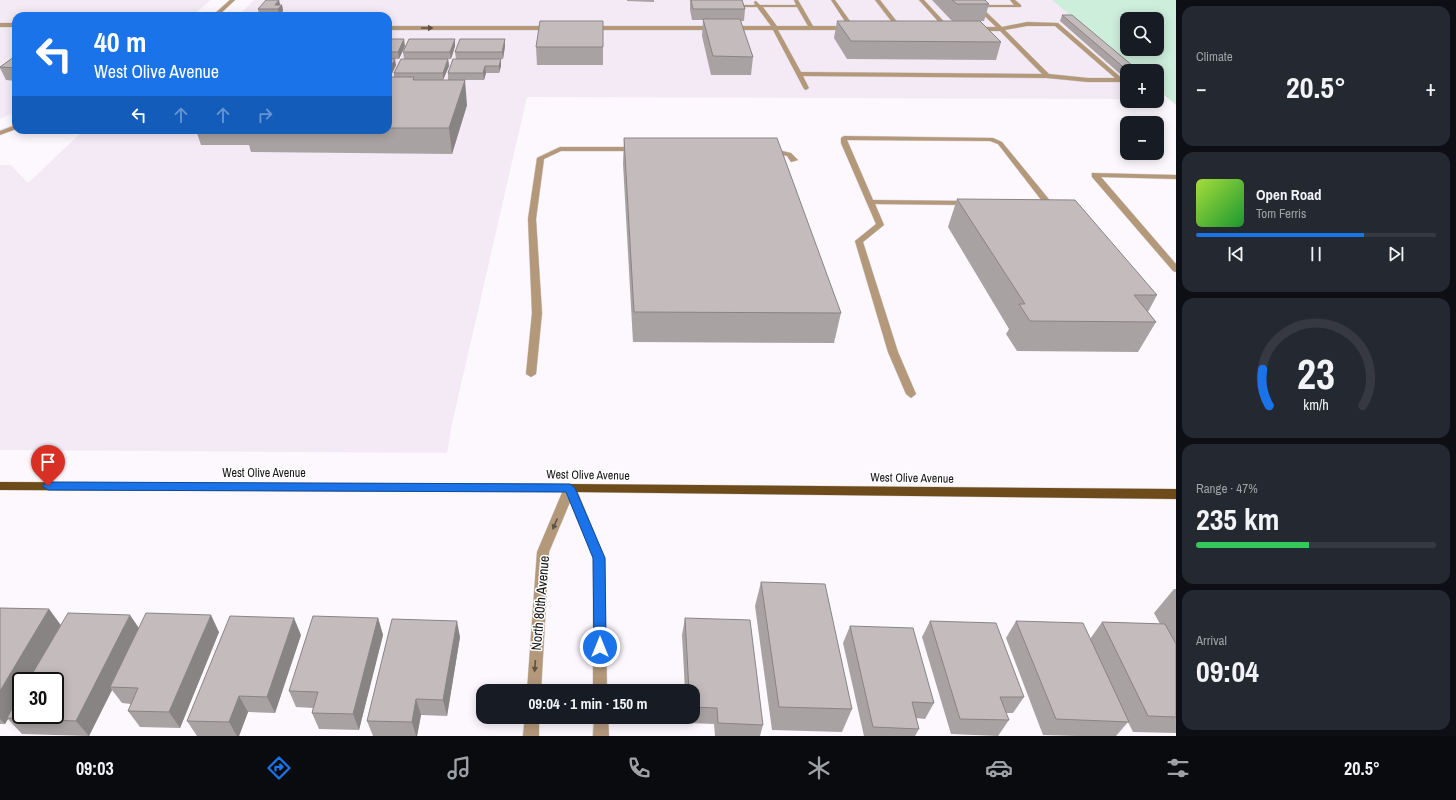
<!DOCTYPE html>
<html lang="en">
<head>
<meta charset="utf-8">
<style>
  body { margin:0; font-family:"Archivo Narrow",sans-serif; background:#242831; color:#f1f3f6; height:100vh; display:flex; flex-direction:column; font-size:15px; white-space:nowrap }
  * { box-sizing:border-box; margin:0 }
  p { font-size:13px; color:#9ea1a6 }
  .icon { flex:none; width:22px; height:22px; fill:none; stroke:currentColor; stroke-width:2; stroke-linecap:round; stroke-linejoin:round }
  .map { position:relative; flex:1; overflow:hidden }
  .panel { display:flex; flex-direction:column; gap:6px; padding:6px; background:#0d0f14; width:280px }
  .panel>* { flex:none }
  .top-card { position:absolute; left:12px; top:12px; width:380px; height:122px; border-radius:12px; box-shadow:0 2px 10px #0003; background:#1a73e8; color:#fff; overflow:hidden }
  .fabs { position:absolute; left:1120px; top:12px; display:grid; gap:8px }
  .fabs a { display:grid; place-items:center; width:44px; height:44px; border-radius:8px; background:#171b24; box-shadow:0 2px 10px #0003; font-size:20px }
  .speed { position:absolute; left:12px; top:672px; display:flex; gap:8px; font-size:20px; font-weight:700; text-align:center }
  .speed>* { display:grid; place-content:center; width:52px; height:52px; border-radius:50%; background:#171b24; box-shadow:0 2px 10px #0003; line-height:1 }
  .speed .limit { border:2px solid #111; border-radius:6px; background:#fff; color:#111 }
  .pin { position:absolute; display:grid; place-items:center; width:34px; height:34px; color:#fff; margin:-41px -17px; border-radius:50% 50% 50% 0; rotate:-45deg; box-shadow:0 0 4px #0007 }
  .pin .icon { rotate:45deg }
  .me { position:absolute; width:44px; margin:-22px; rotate:0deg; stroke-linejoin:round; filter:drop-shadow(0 0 3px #0008) }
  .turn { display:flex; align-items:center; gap:14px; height:84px; padding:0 16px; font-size:18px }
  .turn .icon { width:52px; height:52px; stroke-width:2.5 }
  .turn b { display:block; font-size:28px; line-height:34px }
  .lanes { display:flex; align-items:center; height:38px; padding:0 16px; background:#0003; justify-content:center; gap:20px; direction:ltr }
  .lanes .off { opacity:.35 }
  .big { font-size:30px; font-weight:800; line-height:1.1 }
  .panel .tile { flex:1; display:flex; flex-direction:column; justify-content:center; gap:6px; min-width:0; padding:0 14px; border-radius:12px; background:#242831 }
  .panel .dial { align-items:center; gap:0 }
  .dial svg { height:104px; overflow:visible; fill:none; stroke:#363941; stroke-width:7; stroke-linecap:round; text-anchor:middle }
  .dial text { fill:#f1f3f6; stroke:none }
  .song { display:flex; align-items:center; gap:12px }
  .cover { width:48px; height:48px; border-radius:6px; background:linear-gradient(135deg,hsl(80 70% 55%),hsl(130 70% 35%)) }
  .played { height:4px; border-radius:2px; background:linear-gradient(90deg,#1a73e8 70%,#363941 70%) }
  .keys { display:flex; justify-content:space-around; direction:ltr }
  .heat { display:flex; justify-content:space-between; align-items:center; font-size:22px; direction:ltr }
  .charge { height:6px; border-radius:3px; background:linear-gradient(90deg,#34c759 47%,#363941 0) }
  .trip { position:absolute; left:476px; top:684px; width:224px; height:40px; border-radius:12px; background:#171b24; box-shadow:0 2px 10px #0003; font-weight:800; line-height:40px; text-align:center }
  .dock { display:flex; height:64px; justify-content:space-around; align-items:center; background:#090b0e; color:#9ea1a6 }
  .dock .icon { width:28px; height:28px }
  .dock .current { color:#1a73e8 }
  .dock b { font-size:18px; color:#f1f3f6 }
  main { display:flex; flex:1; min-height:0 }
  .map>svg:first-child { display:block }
</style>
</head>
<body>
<main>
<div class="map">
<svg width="1176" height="736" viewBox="0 0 1176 736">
  <rect width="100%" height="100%" fill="#fdf8fe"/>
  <g fill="#f3eaf5">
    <path d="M0,0H211L192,16H16V112L0,119Z"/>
    <path d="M254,0H1052L1136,71H1127V99L527,97L452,424L447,453L0,450V165H11L28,183L84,130H388V16H238Z"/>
  </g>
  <path fill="#ceeedc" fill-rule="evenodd" d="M1052,0H1176V105L1157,89V71H1136ZM1127,19H1157V49H1127Z"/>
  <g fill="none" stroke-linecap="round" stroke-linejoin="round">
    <g stroke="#d8d4d9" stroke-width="1">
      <g id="minor">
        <path d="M230,0H235L218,16H212Z"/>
        <path d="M794,0H798L813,26H848L831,0H835L855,28L852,30H778L801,72L1042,74L1000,31H974L971,29L974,27H996L968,0H973L978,5H1014L1010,0H1015L1021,5V7H981L1002,27L1027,22L1058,23L1124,80L1121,82H1088L1047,78L803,76L809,88L806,90L804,89L773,30H590L587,28L590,26H771L757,7H731L729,6L731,5H755L754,2L756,1L760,5H796ZM763,7H797L808,26H777ZM1027,26H1055L1115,78H1088L1049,74L1005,30Z"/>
        <path d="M875,0H880L902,28V30H898Z"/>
        <path d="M919,0H924L950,28V30H944V28Z"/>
        <rect x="0" y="23" width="16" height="4"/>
        <path d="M388,26H552L555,28L552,30H388Z"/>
        <path d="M16,125V129L0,135V131Z"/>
        <path d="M844,136L993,138L1002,142L1052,203L1048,205H1035V201H1042L998,144L990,141L847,140L873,200L968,201L972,203L968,205L875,204L884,225L863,242L898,352L916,394L911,398L906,394L888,352L855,241L876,224L841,143V138Z"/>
        <path d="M560,147H637L640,149L637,151H561L544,159L536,219L542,313L536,374L531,377L526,374L532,313L528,219L537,158Z"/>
        <path d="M769,148L791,153L798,160L791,162L787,156L767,151V149Z"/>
        <path d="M1092,173L1176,175V179L1101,177L1176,264V272L1173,271L1092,177Z"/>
        <path d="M570,484L574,485L576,488L605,558L607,691H593V558L570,502L549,552L541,691H527L537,552L564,488L566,485Z"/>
        <path d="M525,717H539V736H523Z"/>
        <path d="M594,717H608L609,736H593Z"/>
      </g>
    </g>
    <g stroke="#d8d4d9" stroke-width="1">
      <path id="major" d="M0,482L570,484L1176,489V499L570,492L0,490Z"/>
    </g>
    <use href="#minor" fill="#b3987a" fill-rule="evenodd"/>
    <use href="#major" fill="#6e4b1a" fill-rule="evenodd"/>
  </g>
  <g fill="#a9a2a2">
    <path d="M279,0L280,5H282L283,11L279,15H259L258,9Z"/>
    <path d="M627,0H654V2L627,1Z"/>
    <path d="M690,0H742L745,9L744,21H740L753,57L751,75H711L702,36L703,20H692L690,10Z"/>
    <path d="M932,0H985L989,4L984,21H952Z"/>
    <path d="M1062,15L1139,71H1127V80L1060,21Z"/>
    <path d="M837,21L1001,42L996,60L847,59L834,38Z"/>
    <path d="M388,39L405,46L399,59H388Z"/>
    <path d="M455,46L451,59H404L403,52Z"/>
    <path d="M505,46L503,59H456L455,52Z"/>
    <path d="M536,47H603V65H537Z"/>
    <path d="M16,57V81L6,80L0,68V67Z"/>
    <path d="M388,59L396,65L390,77H394V73L448,59L449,66L443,80H415L467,105L452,154L251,152L249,145H201L196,130H388Z"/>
    <path d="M453,59L501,66L499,73H486L484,80H448V73Z"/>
    <path d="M624,138L841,313L834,343L633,342L623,164Z"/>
    <path d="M957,199L1157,295L1148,312L1156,322L1138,352L1017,351L1006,334L1009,329L948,227Z"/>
    <path d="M761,582L852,709L842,732L772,730L755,606Z"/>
    <path d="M1174,589H1176V733L1133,732L1128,722L1116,736H1076L1043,735L1006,638L1016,621L1090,639L1102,622L1160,624L1154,613Z"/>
    <path d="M0,608L49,609L61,625L219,632L180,728L140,727L128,711L131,704L122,703L112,690L89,736L22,734L8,719L5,724H0Z"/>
    <path d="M378,618L383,635L359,730L319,729L312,713L313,708L296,707L289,691Z"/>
    <path d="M685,618L763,725L760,736H715L714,724L687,723V717H693V691H685L682,635Z"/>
    <path d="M930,621L1024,697L1013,713H1006L1009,720L998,736L951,734L922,637Z"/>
    <path d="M850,626L934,703L925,719L916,718L919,729L915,736H864L843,643Z"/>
    <path d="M301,635L275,713L248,712L239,736H197L187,721Z"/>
    <path d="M460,637L447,716L421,715L417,736H373L367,721Z"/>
  </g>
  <g fill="#898484">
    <path d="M279,0L280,6L282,5L283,11L279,15L278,9L275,5Z"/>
    <path d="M404,39L405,46L399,59L398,52Z"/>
    <path d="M455,39V46L451,59L450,52Z"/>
    <path d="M505,39V46L503,59L502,52Z"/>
    <path d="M395,59L396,65L389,80L388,72Z"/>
    <path d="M448,59L449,66L443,80V73Z"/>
    <path d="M501,59V66L499,73V66Z"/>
    <path d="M485,66L486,73L484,80L483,73Z"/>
    <path d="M465,80L467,105L452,154L449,128Z"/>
    <path d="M49,609L61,626L30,681H21V696L7,718L8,719L5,724L0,719V691Z"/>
    <path d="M130,615L141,631L110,687L112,690L89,736L76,721Z"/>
    <path d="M211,615L219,632L180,728L169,712Z"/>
    <path d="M294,618L301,635L275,713L267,697Z"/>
    <path d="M378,618L383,635L359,730L353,714Z"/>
    <path d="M457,621L460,637L447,716L443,700Z"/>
    <path d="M239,696L248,712L239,736H237L229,722Z"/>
    <path d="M416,699L421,715L417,736H416L412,722Z"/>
  </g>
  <g fill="#c4bcbc" stroke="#898484">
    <path d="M266,0H279L275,5H282L278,9H258Z"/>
    <path d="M691,0H742L745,9H693Z"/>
    <path d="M952,0H985L989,4H957Z"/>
    <path d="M1062,15H1072L1139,71H1128Z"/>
    <path d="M703,19H740L753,57L713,56Z"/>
    <path d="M540,21H603V47H536Z"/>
    <path d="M837,21H980L1001,42L851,41Z"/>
    <path d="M388,39H404L398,52H388Z"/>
    <path d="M409,39H455L450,52H403Z"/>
    <path d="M460,39H505L502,52H455Z"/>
    <path d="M14,57H16V68L0,67Z"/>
    <path d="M388,59H395L388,72Z"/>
    <path d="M401,59H448L443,73H394Z"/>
    <path d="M453,59H501L499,66H485L483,73H448Z"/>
    <path d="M388,77H414L413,80H465L449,128H388Z"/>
    <path d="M624,138H777L841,313L634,312Z"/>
    <path d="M957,199L1075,200L1157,295H1134L1156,322L1030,321L1019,304H1025Z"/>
    <path d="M761,582L825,584L852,709L779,707Z"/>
    <path d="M0,608L49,609L0,691Z"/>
    <path d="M68,613L130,615L76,721L7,718L21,693V715H55V681H28Z"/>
    <path d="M146,613L211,615L169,712L128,711L138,688L110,687Z"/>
    <path d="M230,616L294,618L267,697L239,696L229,722L187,721Z"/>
    <path d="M313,616L378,618L353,714L312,713L318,692L289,691Z"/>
    <path d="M685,618L750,620L763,725L718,723L717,708L693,707V691H689Z"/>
    <path d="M392,619L457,621L443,700L416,699L412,722L367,721Z"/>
    <path d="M930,621L996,623L1024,697H1000L1009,720L960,719Z"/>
    <path d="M1016,621L1083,623L1129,722L1056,719Z"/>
    <path d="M1102,622L1165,624L1176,644V717L1148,716Z"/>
    <path d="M850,626L913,628L934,703L912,702L919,729L873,727Z"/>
  </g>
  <defs><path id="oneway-solid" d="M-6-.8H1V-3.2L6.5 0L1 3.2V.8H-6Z"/></defs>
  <g fill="#5d5044">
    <use href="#oneway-solid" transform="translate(427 28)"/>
    <use href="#oneway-solid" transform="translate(555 524) rotate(113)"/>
    <use href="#oneway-solid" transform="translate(535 666) rotate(94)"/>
  </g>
  <path fill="#1a73e8" stroke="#114b97" d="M48,482L570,484L575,488L605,558L606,647L604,651L600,653L595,651L594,647L593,558L566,492L48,490L42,486Z"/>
  <g text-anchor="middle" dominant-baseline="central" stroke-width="3" stroke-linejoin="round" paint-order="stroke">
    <g font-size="12" fill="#161517" stroke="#fff">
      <text x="264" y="473">West Olive Avenue</text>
      <text transform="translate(588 475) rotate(1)">West Olive Avenue</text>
      <text transform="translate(912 478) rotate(1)">West Olive Avenue</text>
    </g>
    <g font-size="14" fill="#161517" stroke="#fff">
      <text transform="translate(540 603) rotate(-85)">North 80th Avenue</text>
    </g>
  </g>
</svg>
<div class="fabs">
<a><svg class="icon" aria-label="search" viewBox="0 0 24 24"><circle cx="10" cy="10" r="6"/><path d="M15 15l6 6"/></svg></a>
<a>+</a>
<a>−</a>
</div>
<div class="speed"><div class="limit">30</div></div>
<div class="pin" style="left:48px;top:486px;background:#d93025"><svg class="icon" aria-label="arrive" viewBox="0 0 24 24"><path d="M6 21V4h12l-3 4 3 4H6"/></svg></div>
<svg class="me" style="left:600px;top:647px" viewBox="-20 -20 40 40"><circle r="17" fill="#1a73e8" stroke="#fff" stroke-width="3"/><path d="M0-11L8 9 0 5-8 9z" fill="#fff"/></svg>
<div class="trip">09:04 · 1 min · 150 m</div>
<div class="top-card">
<div class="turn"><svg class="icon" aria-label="left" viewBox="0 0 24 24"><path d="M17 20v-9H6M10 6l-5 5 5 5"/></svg><div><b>40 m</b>West Olive Avenue</div></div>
<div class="lanes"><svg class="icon" aria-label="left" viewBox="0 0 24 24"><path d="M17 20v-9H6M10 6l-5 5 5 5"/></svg><svg class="icon off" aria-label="ahead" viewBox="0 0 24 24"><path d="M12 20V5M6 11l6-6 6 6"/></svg><svg class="icon off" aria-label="ahead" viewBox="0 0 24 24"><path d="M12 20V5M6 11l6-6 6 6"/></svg><svg class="icon off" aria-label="right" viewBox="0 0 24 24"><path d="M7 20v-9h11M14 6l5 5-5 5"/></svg></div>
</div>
</div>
<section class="panel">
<div class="tile"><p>Climate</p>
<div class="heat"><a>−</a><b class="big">20.5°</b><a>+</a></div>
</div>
<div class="tile">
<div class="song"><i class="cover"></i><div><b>Open Road</b><p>Tom Ferris</p></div></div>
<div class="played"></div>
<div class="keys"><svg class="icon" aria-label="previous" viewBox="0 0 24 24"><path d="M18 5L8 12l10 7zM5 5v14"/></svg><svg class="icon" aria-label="pause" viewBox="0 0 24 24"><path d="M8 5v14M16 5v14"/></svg><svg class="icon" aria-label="next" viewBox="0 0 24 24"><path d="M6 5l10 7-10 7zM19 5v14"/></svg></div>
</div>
<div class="tile dial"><svg viewBox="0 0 100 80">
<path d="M14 69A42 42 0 1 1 86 69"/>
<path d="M14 69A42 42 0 0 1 9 41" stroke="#1a73e8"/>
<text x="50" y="56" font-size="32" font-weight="700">23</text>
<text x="50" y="72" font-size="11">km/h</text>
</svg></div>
<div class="tile"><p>Range · 47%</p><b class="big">235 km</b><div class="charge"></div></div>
<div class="tile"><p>Arrival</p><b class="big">09:04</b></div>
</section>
</main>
<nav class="dock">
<b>09:03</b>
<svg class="icon current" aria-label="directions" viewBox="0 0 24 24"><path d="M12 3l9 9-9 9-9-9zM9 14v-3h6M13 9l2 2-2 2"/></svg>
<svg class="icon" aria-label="music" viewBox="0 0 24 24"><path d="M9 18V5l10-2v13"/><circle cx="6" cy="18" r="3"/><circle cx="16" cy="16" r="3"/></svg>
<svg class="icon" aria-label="phone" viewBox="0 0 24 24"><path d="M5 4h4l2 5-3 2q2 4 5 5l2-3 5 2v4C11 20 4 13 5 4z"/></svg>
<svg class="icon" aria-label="climate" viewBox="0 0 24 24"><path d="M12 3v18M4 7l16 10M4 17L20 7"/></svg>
<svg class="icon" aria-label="car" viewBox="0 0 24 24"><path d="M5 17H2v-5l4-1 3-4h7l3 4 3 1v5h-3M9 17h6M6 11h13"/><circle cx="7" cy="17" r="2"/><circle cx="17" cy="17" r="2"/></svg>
<svg class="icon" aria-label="filters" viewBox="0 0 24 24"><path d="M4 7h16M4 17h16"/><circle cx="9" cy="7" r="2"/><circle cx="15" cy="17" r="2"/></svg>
<b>20.5°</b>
</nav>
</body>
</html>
